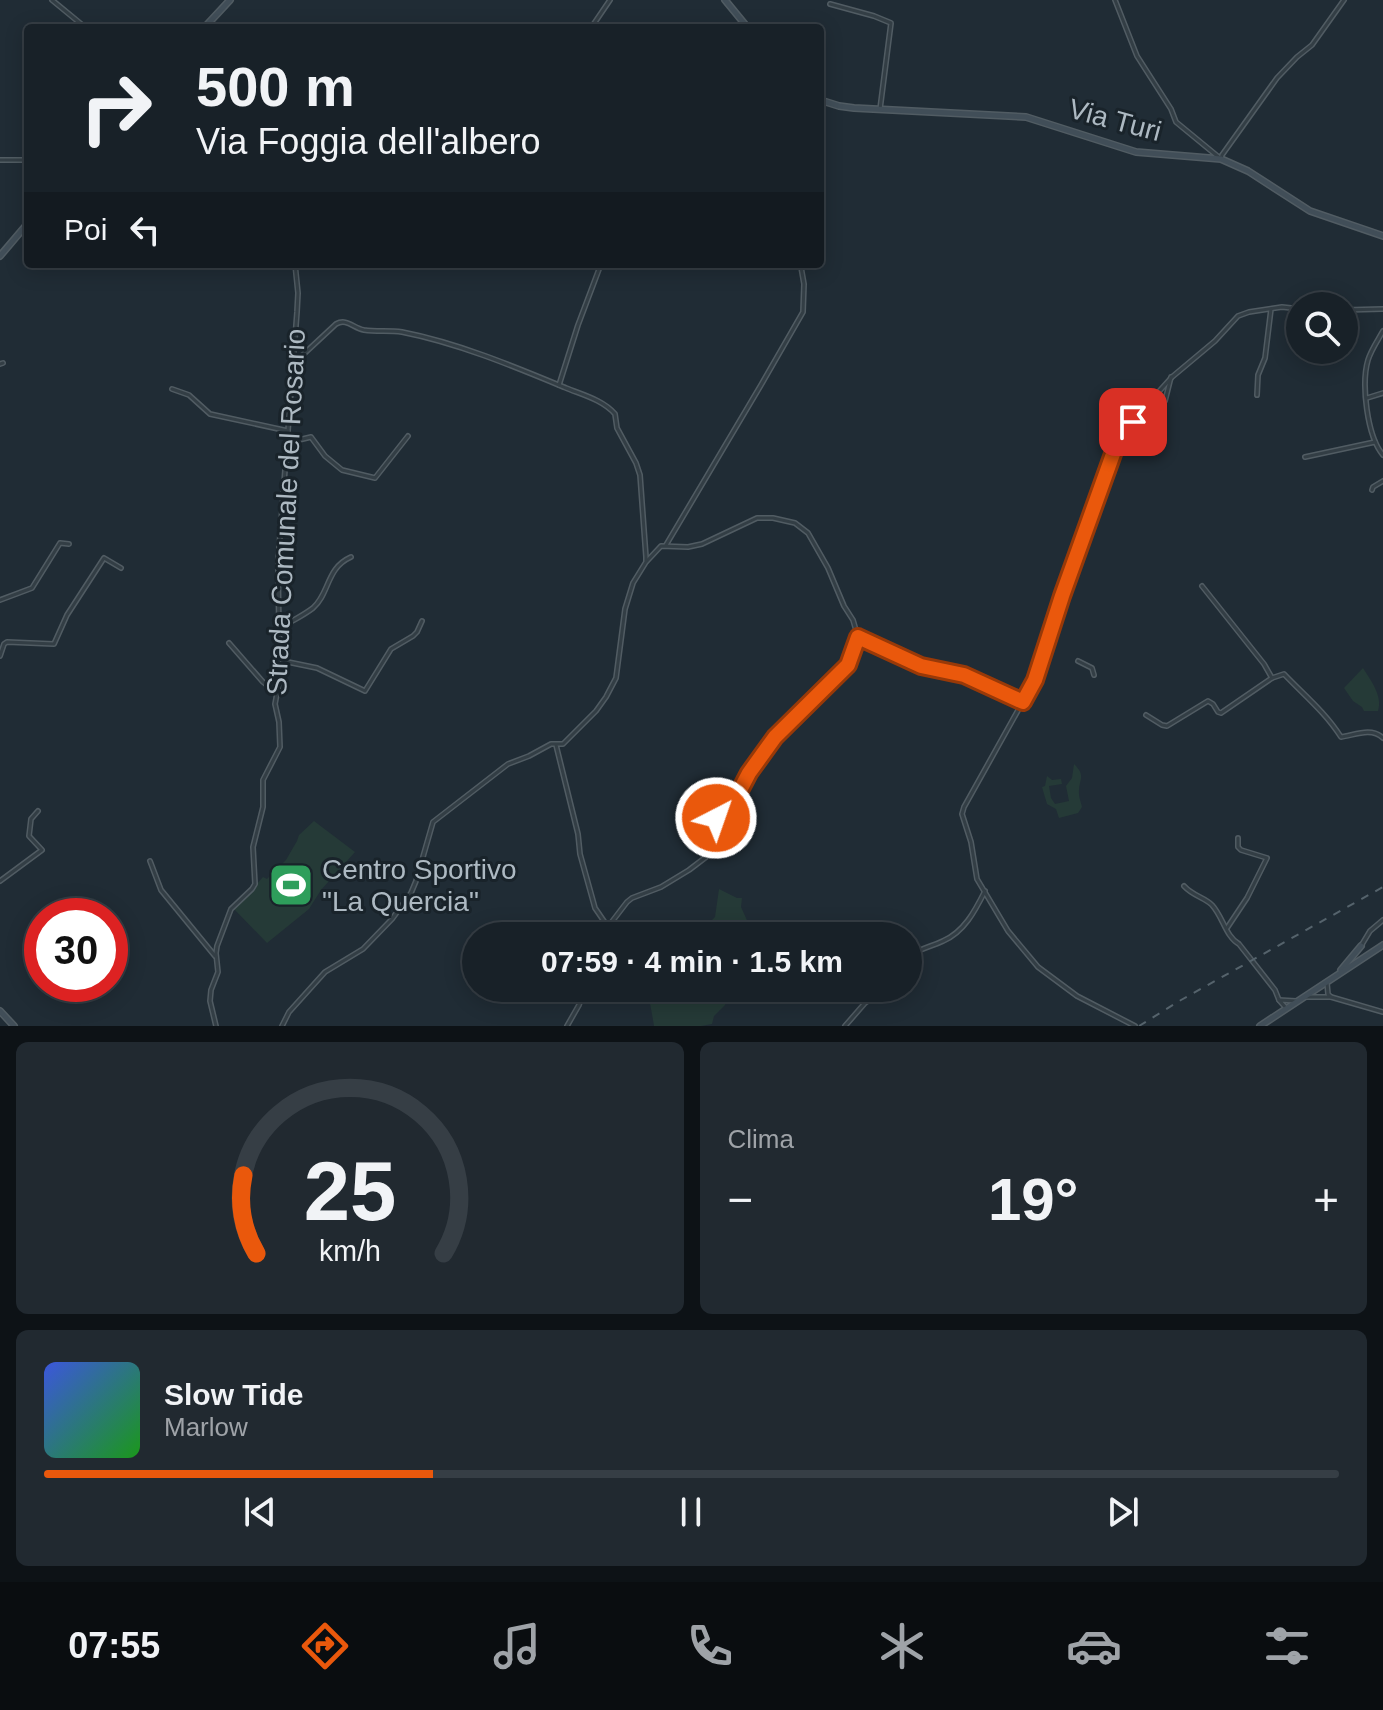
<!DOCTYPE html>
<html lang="it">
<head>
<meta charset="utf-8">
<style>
  body { margin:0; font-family:Arial,sans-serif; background:#212930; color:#f1f3f6; height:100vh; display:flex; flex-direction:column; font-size:30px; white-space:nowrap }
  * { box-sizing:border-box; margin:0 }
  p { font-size:26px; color:#9fa3a8 }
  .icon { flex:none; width:44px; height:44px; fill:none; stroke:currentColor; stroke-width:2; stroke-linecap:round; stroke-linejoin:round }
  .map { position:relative; height:1026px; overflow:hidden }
  .drawer { display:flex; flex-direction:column; gap:16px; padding:16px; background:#0d1216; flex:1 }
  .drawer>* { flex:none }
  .top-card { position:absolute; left:24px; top:24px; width:800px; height:244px; border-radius:8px; box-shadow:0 4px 20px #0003,0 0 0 2px #363e45; background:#182128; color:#f1f3f6; overflow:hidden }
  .controls { position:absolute; left:1286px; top:292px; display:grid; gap:16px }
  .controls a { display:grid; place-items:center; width:72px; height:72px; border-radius:50%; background:#182128; box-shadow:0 4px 20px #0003,0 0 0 2px #363e45; font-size:40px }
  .speed { position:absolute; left:24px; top:898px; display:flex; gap:16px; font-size:40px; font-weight:700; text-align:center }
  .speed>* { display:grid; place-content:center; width:104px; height:104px; border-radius:50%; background:#182128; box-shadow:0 4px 20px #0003,0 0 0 2px #363e45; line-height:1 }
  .speed .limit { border:12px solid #d22; background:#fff; color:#111 }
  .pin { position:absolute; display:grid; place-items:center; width:68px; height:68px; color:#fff; margin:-34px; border-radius:16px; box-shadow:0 4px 12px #0006 }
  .me { position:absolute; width:88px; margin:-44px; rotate:41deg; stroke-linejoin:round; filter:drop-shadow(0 0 6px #0008) }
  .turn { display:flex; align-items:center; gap:28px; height:168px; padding:0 40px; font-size:36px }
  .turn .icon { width:104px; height:104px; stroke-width:2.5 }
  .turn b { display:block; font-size:56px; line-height:68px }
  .then { display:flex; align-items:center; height:76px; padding:0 40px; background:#0003; gap:16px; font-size:30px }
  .big { font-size:60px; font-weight:700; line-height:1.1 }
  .drawer .tile { flex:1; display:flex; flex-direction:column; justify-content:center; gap:12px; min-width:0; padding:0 28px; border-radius:12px; background:#212930 }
  .drawer .dial { align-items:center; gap:0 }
  .dial svg { height:208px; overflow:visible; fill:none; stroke:#363e45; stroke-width:7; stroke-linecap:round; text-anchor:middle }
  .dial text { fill:#f1f3f6; stroke:none }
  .song { display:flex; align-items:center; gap:24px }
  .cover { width:96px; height:96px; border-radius:12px; background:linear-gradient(135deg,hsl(230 70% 55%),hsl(120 70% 35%)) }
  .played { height:8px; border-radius:4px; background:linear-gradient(90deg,#ea580c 30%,#363e45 30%) }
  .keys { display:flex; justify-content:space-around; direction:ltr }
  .heat { display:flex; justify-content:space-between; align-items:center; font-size:44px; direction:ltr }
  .drawer .tiles { flex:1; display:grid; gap:16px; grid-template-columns:1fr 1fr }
  .tile:last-child { grid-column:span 2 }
  .trip { position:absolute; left:462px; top:922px; width:460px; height:80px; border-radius:40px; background:#182128; box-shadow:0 4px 20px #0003,0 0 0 2px #363e45; font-weight:700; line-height:80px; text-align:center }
  .tabs { display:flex; height:128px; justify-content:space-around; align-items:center; background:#0a0d10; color:#9fa3a8 }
  .tabs .icon { width:56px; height:56px }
  .tabs .on { color:#ea580c }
  .tabs b { font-size:36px; color:#f1f3f6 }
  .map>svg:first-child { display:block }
</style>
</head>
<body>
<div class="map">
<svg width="1383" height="1026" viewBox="0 0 1383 1026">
  <rect width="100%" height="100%" fill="#202c35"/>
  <g fill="#253a37">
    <path d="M1363,668C1371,681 1383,696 1378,711H1364L1362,707L1353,701L1344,688Z"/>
    <path d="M1074,764C1087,777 1078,779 1079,794C1079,798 1081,802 1082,807L1078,813L1059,818L1056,809L1047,804L1042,787L1045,786L1047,776L1052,780L1061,779L1062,784L1049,786L1051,798L1055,804L1069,801L1066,786L1072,778Z"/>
    <path d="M314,821L355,852L321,890L309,909L267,943L234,909L263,877L267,879L286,860L297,841L299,835Z"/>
    <path d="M719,889L737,898H742L741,907L754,936H706L708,933L704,928L715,917Z"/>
    <path d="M648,988H734L725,1005L714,1016L712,1024L701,1026H654C652,1013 649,1000 648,988Z"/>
  </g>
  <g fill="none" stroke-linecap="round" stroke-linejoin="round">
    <g stroke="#515c63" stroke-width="6">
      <g id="minor">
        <path d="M52,0L86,28"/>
        <path d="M1115,0L1137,56L1171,109L1176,122L1221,159L1222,155L1277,78L1297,57L1312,45L1344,0"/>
        <path d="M830,4L874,16L891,23L880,109"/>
        <path d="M591,28L610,0"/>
        <path d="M0,160H28"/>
        <path d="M1344,310L1383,309"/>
        <path d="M1383,331C1378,340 1371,350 1368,360C1361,384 1367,436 1383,455"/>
        <path d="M0,364L3,363"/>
        <path d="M559,385L578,325L601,264"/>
        <path d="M172,389L189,395L210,414L288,431"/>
        <path d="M1257,395L1258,375L1265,358L1271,309"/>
        <path d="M1154,397L1165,401L1171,377"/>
        <path d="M1367,398L1383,393"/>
        <path d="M286,443L311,437L325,456L342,470L375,478L408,436"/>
        <path d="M1305,457L1375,442"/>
        <path d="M1372,490L1373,487L1383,481"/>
        <path d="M666,545L761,385L803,312L804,284L801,267"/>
        <path d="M647,561L661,546L688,547L702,544L757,518H773L795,523L808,533L828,568L844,606L853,620L858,637L921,666L964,675L1023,702"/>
        <path d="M1202,586L1264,664L1272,678"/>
        <path d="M0,600L32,588L60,543L69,544"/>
        <path d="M279,627C288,624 305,614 313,608C330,593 326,568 351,557"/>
        <path d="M229,643L263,682L277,693"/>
        <path d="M0,656L4,644L7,642L54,644L67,615L104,558L121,568"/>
        <path d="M283,661L317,668L365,691L391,649L413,636L417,632L422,621"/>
        <path d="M1078,661L1092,668L1094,675"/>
        <path d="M1146,715L1162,725L1167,726L1208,701L1213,704L1218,712L1221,713L1272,678L1284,674C1304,695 1325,712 1341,737C1355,735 1371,727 1383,738"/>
        <path d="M556,745L578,834L580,854L595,908L608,927"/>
        <path d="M150,861L161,890L215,956"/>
        <path d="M0,881L42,850L29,836L31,819L38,811"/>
        <path d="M1184,886C1193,896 1204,897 1212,905C1223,917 1226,937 1239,944L1275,990L1279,1000"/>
        <path d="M1227,928L1247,898L1267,858L1241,850L1238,847V838"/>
        <path d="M601,936L627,902L632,898L661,887L689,870L727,841V831L716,818V812L738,794L749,773L775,737L848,665L858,637"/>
        <path d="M1361,946L1370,931L1383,920"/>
        <path d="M908,958C921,947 929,948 943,941C964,932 975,911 985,891"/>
        <path d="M1304,997H1331L1328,994L1327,983"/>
        <path d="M1331,997L1383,1012"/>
        <path d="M1286,1008L1279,1000L1296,1001"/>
        <path d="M216,1026L210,1001L211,990L218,972L216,953L217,946L231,909L252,889L255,884L253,847L263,807V780L280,747L279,722L275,704L283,661L279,634L278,562L297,312L298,293L295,264"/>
        <path d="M282,1026L289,1012L325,972L363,949L392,919L411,893L416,881L433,822L508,764L529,756L551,744H563L596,711L606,697L616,678L625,609L633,583L646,562V557L640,475L636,463L617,428L615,414C603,400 583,395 566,388C513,366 458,343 402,332C389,330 377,332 364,330C353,328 347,318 336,324L293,364"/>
        <path d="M567,1026L579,1005L585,988"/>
        <path d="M845,1026L865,1003L873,997L902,991L898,988"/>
        <path d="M1135,1026L1077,996L1038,967L1008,931L977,879L971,842L962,814L964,807L1035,680L1062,596L1120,437L1127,428L1136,421L1154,397L1172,377L1215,341L1238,316L1249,312L1282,307L1300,309"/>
      </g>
    </g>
    <g stroke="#515c63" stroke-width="8">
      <g id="secondary">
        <path d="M725,0L748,28"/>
        <path d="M204,28L230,0"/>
        <path d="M820,100L839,106L854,108L1026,117L1136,152L1221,159L1248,171L1310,211L1383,236"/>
        <path d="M0,256L28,223"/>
        <path d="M1341,970L1361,946"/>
        <path d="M0,1011L14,1026"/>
        <path d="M1260,1026L1383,945"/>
      </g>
    </g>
    <use href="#minor" stroke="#333e45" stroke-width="3"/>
    <use href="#secondary" stroke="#414e58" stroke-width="5"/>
    <path stroke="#55636c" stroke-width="2" stroke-dasharray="8 8" stroke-linecap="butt" d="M1139,1026L1181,1000L1383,887"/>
  </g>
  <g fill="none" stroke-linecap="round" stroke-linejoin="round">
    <g stroke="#983908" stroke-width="20">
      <path id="route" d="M716,818V812L728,804L738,794L749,773L775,737L848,665L858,637L921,666L964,675L1023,702L1035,680L1062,596L1113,454L1120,437L1133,422"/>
    </g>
    <use href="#route" stroke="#ea580c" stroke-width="14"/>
  </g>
  <defs>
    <g id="stadium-square" transform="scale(2.3)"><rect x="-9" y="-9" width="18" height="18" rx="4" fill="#2e9e5b" stroke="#19232a"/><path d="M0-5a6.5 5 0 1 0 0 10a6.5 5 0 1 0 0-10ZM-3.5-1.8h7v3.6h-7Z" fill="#fff"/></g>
  </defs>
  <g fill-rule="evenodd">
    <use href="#stadium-square" x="291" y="885"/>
  </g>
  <g text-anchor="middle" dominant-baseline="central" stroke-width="6" stroke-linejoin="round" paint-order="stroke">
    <g font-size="28" fill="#adb9c2" stroke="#19232a">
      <text transform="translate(1115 120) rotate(15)">Via Turi</text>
      <text transform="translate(286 512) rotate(-87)">Strada Comunale del Rosario</text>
    </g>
    <g font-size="28" fill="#adb9c2" stroke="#19232a" text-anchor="start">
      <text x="322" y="869">Centro Sportivo<tspan x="322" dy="32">"La Quercia"</tspan></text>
    </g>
  </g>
</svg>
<div class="controls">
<a><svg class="icon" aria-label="search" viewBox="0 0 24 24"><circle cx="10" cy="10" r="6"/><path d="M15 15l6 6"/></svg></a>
</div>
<div class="speed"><div class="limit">30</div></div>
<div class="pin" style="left:1133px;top:422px;background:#d93025"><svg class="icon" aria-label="arrive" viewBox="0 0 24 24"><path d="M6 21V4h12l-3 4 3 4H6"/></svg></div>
<svg class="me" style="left:716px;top:818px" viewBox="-20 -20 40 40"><circle r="17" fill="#ea580c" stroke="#fff" stroke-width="3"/><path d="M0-11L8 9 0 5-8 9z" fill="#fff"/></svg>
<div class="trip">07:59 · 4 min · 1.5 km</div>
<div class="top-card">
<div class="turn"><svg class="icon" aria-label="right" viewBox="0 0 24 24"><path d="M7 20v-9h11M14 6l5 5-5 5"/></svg><div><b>500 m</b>Via Foggia dell'albero</div></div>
<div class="then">Poi<svg class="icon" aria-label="left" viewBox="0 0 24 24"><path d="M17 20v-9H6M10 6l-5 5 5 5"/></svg></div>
</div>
</div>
<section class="drawer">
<div class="tiles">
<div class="tile dial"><svg viewBox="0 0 100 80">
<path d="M14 69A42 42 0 1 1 86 69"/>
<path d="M14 69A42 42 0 0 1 9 39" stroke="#ea580c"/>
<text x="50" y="56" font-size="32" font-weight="700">25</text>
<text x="50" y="72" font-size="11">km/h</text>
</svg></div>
<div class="tile"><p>Clima</p>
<div class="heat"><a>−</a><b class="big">19°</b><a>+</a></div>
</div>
<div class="tile">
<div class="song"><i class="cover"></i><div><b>Slow Tide</b><p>Marlow</p></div></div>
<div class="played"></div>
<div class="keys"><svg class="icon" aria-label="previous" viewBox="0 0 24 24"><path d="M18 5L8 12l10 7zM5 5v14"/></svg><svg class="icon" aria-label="pause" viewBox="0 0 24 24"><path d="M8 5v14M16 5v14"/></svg><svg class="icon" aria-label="next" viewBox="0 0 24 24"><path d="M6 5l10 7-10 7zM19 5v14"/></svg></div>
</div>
</div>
</section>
<nav class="tabs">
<b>07:55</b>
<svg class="icon on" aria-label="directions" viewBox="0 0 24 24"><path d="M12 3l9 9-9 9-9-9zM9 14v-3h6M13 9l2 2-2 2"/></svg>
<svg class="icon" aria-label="music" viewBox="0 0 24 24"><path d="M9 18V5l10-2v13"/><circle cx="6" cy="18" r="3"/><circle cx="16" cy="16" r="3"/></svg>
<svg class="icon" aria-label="phone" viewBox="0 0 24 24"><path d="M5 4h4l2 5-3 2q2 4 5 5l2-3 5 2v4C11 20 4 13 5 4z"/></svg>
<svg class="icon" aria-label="climate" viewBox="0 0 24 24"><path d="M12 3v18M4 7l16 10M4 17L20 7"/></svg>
<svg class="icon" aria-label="car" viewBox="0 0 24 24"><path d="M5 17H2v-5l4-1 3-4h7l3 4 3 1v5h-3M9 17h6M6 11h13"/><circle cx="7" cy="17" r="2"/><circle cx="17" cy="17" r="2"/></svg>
<svg class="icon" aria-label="filters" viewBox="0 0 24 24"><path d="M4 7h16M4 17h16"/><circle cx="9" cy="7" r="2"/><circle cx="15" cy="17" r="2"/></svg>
</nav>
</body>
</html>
